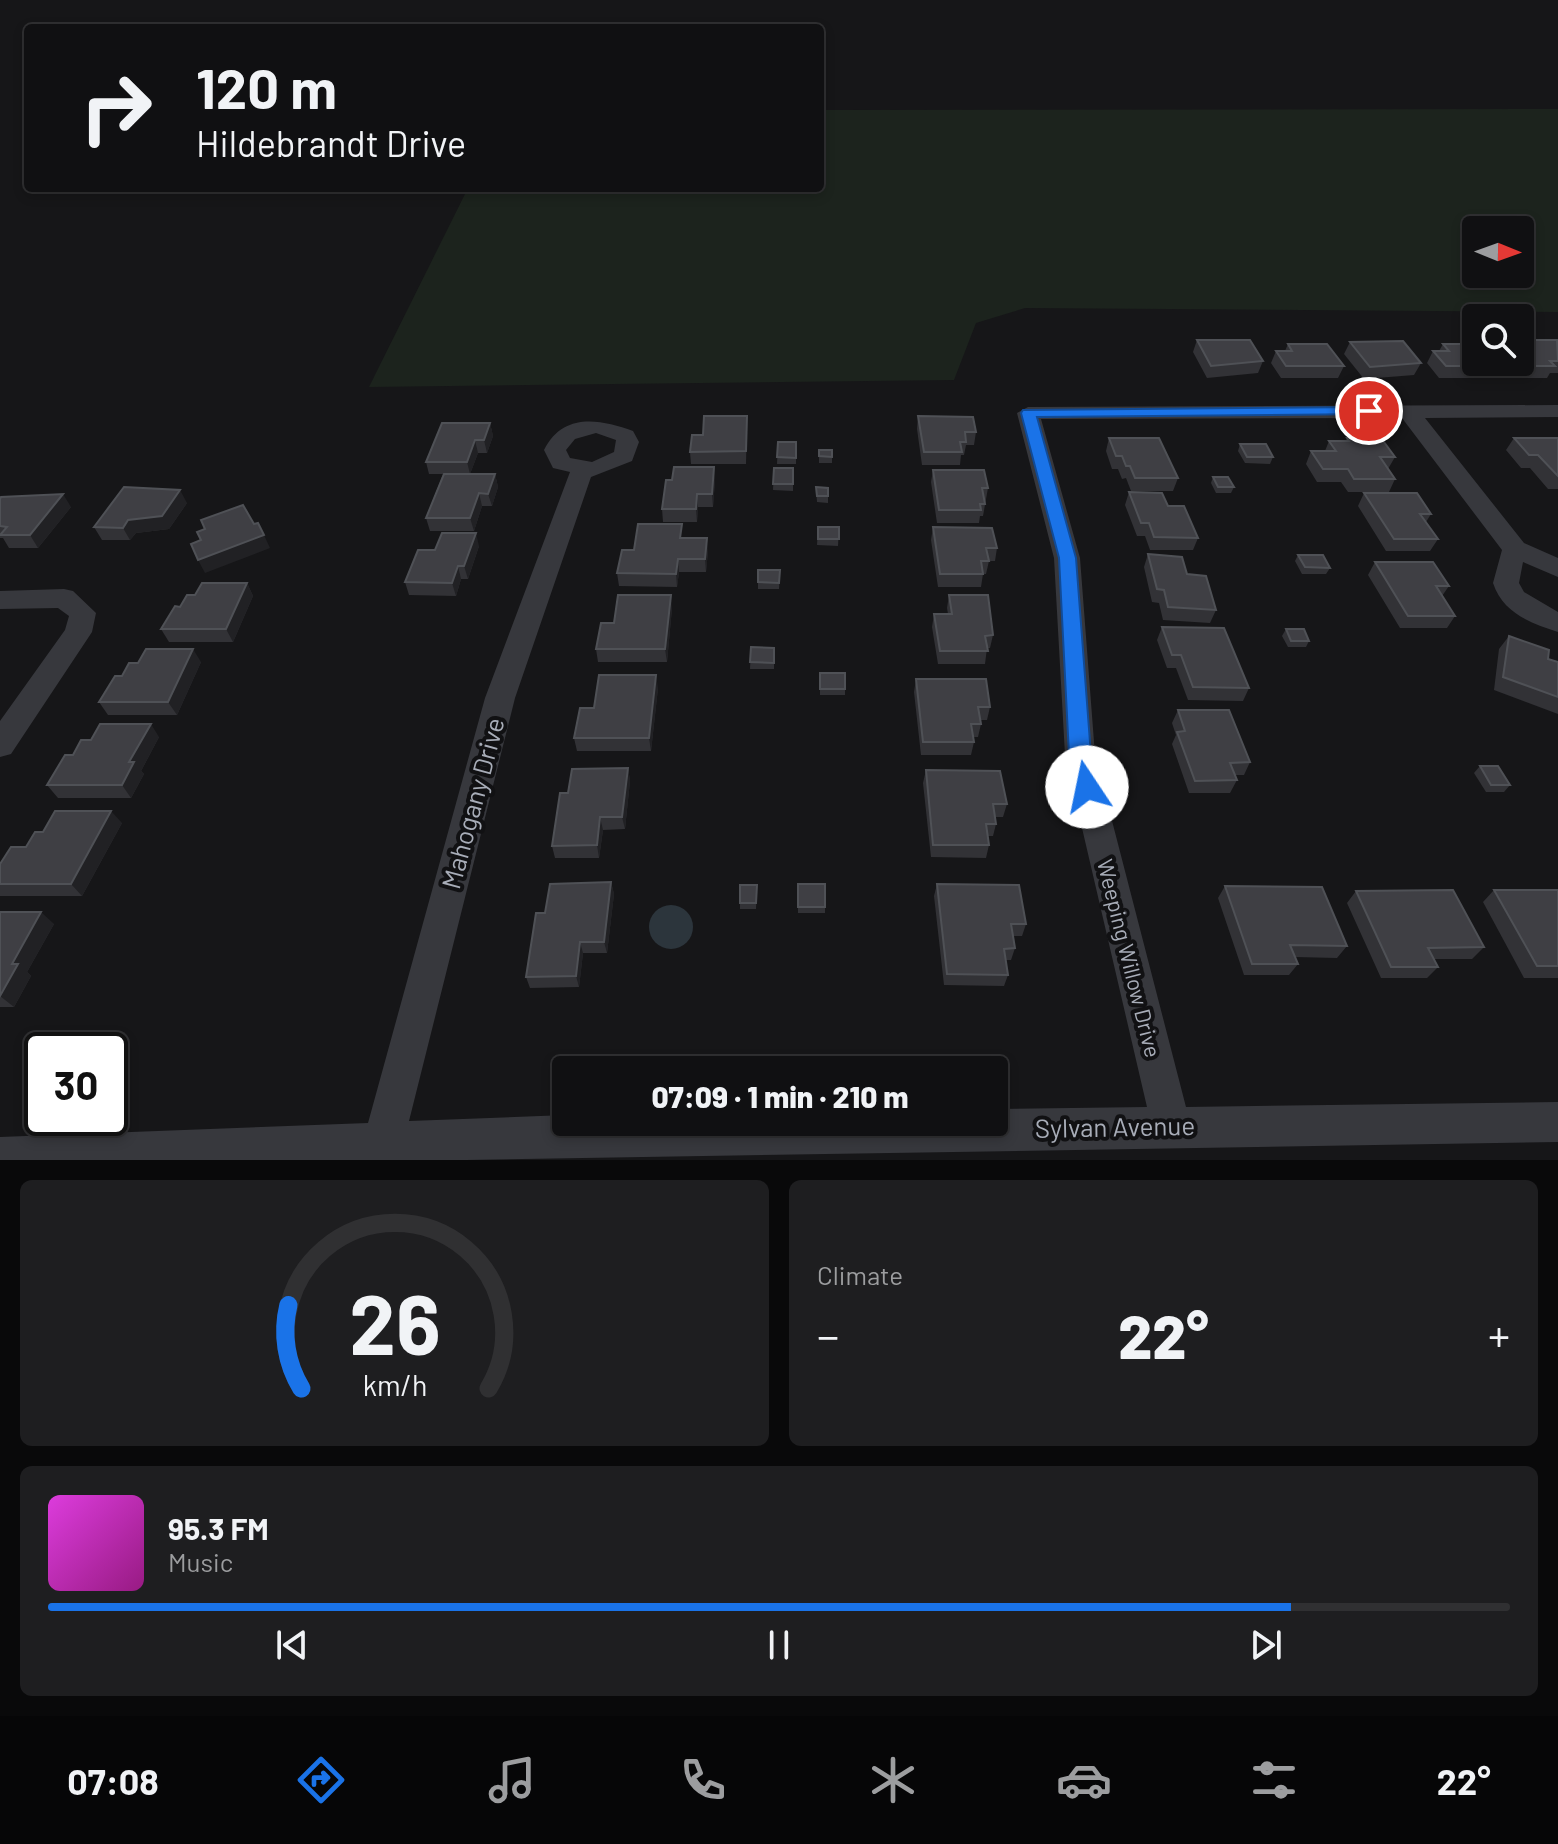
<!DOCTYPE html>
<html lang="en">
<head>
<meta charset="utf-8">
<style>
  body { margin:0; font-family:Barlow,sans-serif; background:#1e1e20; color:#f1f3f6; height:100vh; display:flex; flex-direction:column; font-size:30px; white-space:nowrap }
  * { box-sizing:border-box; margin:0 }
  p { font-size:26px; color:#9c9d9f }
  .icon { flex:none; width:44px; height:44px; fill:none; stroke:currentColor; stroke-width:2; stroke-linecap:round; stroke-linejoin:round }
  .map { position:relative; height:1160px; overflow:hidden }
  .panel { display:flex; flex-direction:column; gap:20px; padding:20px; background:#09090a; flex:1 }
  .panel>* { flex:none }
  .hud { position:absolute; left:24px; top:24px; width:800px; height:168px; border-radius:8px; box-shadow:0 4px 12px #0003,0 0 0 2px #303032; background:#101012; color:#f1f3f6; overflow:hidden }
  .needle { width:52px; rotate:91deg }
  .fabs { position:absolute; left:1462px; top:216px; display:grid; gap:16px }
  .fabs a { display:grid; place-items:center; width:72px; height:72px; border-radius:8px; background:#101012; box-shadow:0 4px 12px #0003,0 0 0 2px #303032; font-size:40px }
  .speed { position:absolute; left:24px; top:1032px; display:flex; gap:16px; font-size:40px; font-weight:700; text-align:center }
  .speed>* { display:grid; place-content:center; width:104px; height:104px; border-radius:50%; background:#101012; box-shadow:0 4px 12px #0003,0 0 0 2px #303032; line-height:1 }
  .speed .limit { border:4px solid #111; border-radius:12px; background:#fff; color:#111 }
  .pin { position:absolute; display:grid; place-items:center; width:68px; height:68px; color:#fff; margin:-34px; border:4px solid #fff; border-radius:50%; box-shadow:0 2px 8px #0007 }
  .me { position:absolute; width:88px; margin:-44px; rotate:349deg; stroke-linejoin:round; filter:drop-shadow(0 0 6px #0008) }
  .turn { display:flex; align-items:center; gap:28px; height:168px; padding:0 40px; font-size:36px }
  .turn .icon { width:104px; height:104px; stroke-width:2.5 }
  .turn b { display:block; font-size:56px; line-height:68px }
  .big { font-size:60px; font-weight:800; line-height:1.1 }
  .panel .card { flex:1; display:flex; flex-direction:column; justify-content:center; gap:12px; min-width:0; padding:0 28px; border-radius:12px; background:#1e1e20 }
  .panel .dial { align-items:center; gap:0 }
  .dial svg { height:208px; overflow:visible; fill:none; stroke:#303032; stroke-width:7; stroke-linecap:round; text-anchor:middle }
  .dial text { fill:#f1f3f6; stroke:none }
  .song { display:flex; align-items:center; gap:24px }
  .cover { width:96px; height:96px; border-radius:12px; background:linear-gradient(135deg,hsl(300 70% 55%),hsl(310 70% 35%)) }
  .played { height:8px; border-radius:4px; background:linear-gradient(90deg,#1a73e8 85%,#303032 85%) }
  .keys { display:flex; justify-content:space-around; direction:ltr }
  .heat { display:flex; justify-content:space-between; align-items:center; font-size:44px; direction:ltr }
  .panel .tiles { flex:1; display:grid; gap:20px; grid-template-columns:1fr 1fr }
  .card:last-child { grid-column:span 2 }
  .trip { position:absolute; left:552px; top:1056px; width:456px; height:80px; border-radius:8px; background:#101012; box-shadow:0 4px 12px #0003,0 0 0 2px #303032; font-weight:800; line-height:80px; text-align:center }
  .tab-bar { display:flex; height:128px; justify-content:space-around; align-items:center; background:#060607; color:#9c9d9f }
  .tab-bar .icon { width:56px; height:56px }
  .tab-bar .selected { color:#1a73e8 }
  .tab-bar b { font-size:36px; color:#f1f3f6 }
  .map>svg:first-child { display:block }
</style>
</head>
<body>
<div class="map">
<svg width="1558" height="1160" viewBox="0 0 1558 1160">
  <rect width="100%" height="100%" fill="#161618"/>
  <path fill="#1c231d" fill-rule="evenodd" d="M1558,109V312L1025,308L976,323L954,380L369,387L468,188H820V110ZM1476,230H1520V274H1476Z"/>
  <circle fill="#2c353c" cx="671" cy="927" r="22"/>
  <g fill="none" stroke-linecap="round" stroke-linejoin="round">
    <g fill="#37383d" fill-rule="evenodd">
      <path d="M1558,405V417L1425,418L1524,543L1558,558V577L1523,562L1519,583L1524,592L1558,612V632C1530,623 1503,613 1493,583L1502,550L1402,418L1041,419L1080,558L1095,755L1186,1107L1558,1102V1142L466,1160H0V1137L368,1123L485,698L570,472L553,468L544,450C563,412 600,419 633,431L639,442L632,461L591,477L515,698L409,1121L566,1115V1122H994V1109L1147,1107L1065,755L1054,558L1017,413L1028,407ZM596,433L616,440L614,452L592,462L570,458L566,450L575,439Z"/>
      <path d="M64,589L73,591L96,613L92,632L11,754L0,757V721L65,630L69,616L58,608L0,609V591Z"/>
    </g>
  </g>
  <g fill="#323236">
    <path d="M1197,340L1263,361L1258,373L1207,378L1193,352Z"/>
    <path d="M1520,340L1558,341V373H1550L1547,378H1522L1507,362H1520Z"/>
    <path d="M1350,342L1421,363L1414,375L1364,379L1344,354Z"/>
    <path d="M1288,344L1344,366L1338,378H1281L1271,363L1276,351H1285Z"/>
    <path d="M1443,344L1501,363L1494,375H1480L1478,378H1439L1427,363L1433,351H1439Z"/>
    <path d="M747,416L746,464H691L690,452L703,435Z"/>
    <path d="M918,416L976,432L974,445H966L964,455H961L960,465H922L917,429Z"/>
    <path d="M490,423L493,436L487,453H478L470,474H495L498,487L492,506H482L474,531H430L426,518L443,474H429L426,462Z"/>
    <path d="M1109,438L1178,478L1173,491H1131L1126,478L1122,479L1118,469H1112L1106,451Z"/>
    <path d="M1347,438L1395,457L1388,469L1395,479L1389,492H1348L1341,482H1317L1306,464L1311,451H1325L1329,441H1346Z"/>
    <path d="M1514,438H1558V489H1548L1530,468H1521L1506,450Z"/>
    <path d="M778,442H796V464H777Z"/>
    <path d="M1240,444L1273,457L1270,464L1245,463L1238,451Z"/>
    <rect x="819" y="450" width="13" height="13"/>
    <path d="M774,468H793V491L773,490Z"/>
    <path d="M933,470L988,488L983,516H980L979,523H937L931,482Z"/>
    <path d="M1213,477L1234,487L1231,493H1216L1211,483Z"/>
    <path d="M715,480L713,507H698L697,522H663L662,509Z"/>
    <path d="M816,488L828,496V503L817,502Z"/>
    <path d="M1129,492L1168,506L1198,538L1193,550H1150L1145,536H1137L1125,505Z"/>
    <path d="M1364,493L1431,514L1426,522L1438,539L1430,551H1386L1358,506Z"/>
    <path d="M0,499L71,507L38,548H9L3,538H0Z"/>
    <path d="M187,503L169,529L136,533L130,540H102L94,527Z"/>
    <path d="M818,527H839L838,546L817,545Z"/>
    <path d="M933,527L997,548L995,561H989L986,574H983L981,587H938L931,540Z"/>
    <path d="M683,538L708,551L706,572H679L677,587L619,586L617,573L634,550Z"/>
    <path d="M479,546L468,579H461L456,596L409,595L405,582L435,550Z"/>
    <path d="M1148,554L1187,574L1216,610L1210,623L1163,620L1159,603L1152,602L1144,567Z"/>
    <path d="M1298,555L1330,568L1326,574H1302L1295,561Z"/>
    <path d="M1375,562L1449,586L1442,596L1455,616L1447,628H1400L1368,575Z"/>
    <path d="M758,570H780L779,589H758Z"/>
    <path d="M247,583L253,596L233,642H169L161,629L180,607Z"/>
    <path d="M949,595L993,635L990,648H987L985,664H938L932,627L934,614H948L947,608Z"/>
    <path d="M672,608L667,662H598L596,649L614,623Z"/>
    <path d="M1162,627L1249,688L1243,701L1188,700L1176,668H1167L1157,640Z"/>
    <path d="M1286,629L1309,641L1306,647H1288L1282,636Z"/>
    <path d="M1509,636L1548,659L1558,662V714L1494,690L1499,649Z"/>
    <path d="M751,647L774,648V669H750Z"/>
    <path d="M201,662L177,715H108L99,702L122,676L138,663Z"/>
    <path d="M820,673L845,689V695H820Z"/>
    <path d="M916,679L990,707L987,720H980L981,724L978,737H973L974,742L971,755H921L914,692Z"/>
    <path d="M658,688L651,751H577L574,738L594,708Z"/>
    <path d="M1178,710L1250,762L1244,775H1235L1237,780L1230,793H1189L1172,744L1176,735L1172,723Z"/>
    <path d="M159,737L141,771L144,774L131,798H58L47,785L73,755Z"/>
    <path d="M1480,766L1510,785L1504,792H1486L1474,773Z"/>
    <path d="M628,768L630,781L625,829L603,830L599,858H555L552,846L568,793Z"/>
    <path d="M926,770L1007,804L1003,817H995L996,824L993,836H988L989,845L986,858L931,857L923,783Z"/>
    <path d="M122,823L82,896H0V864L26,847L43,832Z"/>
    <path d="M611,882L614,894L607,953H583L579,987L530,988L526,977L545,913Z"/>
    <rect x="798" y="884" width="27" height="29"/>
    <path d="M937,884L1026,924L1022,936H1013L1015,948L1011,960H1006L1008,975L1004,986L944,985L934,896Z"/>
    <path d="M740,885H757L756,909H740Z"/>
    <path d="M1225,886L1347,946L1337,958L1295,957L1298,964L1289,975H1244L1218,898Z"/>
    <path d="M1494,890H1558V978H1524L1483,902Z"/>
    <path d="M1356,891L1484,947L1472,959H1434L1438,967L1427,978H1381L1347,903Z"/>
    <path d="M0,912L54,924L27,972L31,976L14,1007H0Z"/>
  </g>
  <g fill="#212124">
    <path d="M490,423L493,436L487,453L484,440Z"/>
    <path d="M475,440L478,453L470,474L467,462Z"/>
    <path d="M714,467L715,480L713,507L712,494Z"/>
    <path d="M495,474L498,487L492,506L488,494Z"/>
    <path d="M180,490L187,503L169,529L136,533L130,540L123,528L128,520Z"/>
    <path d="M479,493L482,506L474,531L470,518Z"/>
    <path d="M63,494L71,507L38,548L30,535Z"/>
    <path d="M697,494L698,507L697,522L696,509Z"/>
    <path d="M476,533L479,546L468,579L464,566Z"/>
    <path d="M264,535L270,548L205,573L198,560Z"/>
    <path d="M707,538L708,551L706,572L705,559Z"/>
    <path d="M678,559L679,572L677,587L676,574Z"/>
    <path d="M458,566L461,579L456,596L452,583Z"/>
    <path d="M247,583L253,596L233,642L226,629Z"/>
    <path d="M671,595L672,608L667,662L665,649Z"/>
    <path d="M193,649L201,662L177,715L168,702Z"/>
    <path d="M656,675L658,688L651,751L649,738Z"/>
    <path d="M151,724L159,737L141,771L144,774L131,798L122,785L129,762Z"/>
    <path d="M628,768L630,781L625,829L622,817Z"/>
    <path d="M111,811L122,823L82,896L71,884Z"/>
    <path d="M600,817L603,830L599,858L597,845Z"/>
    <path d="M611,882L614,894L607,953L604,942Z"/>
    <path d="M41,912L54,924L27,972L31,976L14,1007L0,996L12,964Z"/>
    <path d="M580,942L583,953L579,987L576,976Z"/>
  </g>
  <g fill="#3f3f44" stroke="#4f5156" stroke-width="2">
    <path d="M1197,340H1250L1263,361L1211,366Z"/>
    <path d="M1520,340H1557L1558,361H1550L1555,366H1530L1520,356Z"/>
    <path d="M1403,341L1421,363L1370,367L1350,342Z"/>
    <path d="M1288,344H1327L1344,366H1286L1276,351H1292Z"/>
    <path d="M1443,344H1476V362L1501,363H1482L1485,366H1446L1433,351H1449Z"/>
    <path d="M704,416H747L746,451L690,452L692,435H703Z"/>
    <path d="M918,416L973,417L976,432H965L966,442H960L962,452H924Z"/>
    <path d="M442,423H490L484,440H475L467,462H426Z"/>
    <path d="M1109,438H1159L1178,478H1135L1130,466H1126L1122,456H1116Z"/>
    <path d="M1347,438H1381L1395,457H1380L1395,479H1354L1348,469H1323L1311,451H1336L1329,441H1349Z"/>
    <path d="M1514,438H1558V476L1538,455H1529Z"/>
    <path d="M778,442H796V458L777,457Z"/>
    <path d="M1240,444H1266L1273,457H1247Z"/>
    <path d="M819,450H832V457L819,456Z"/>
    <path d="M674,467H714L712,494H697L696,509H662L666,480H672Z"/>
    <path d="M774,468H793V484H773Z"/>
    <path d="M933,470H984L988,488H982L985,504H980L981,510H939Z"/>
    <path d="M444,474H495L488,494L479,493L470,518H426Z"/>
    <path d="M1213,477H1228L1234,487H1218Z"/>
    <path d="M124,487L180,490L162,516L128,520L123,528L94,527Z"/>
    <path d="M816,487L828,488V496H817Z"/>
    <path d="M1129,492L1162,493L1168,506H1184L1198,538L1154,537L1149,523H1141Z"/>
    <path d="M1364,493H1417L1431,514H1420L1438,539H1394Z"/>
    <path d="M63,494L30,535H0L7,527L0,526V499L1,497Z"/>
    <path d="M243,505L254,524L258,523L264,535L198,560L191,544L201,540L197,532L205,529L201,520Z"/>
    <path d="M638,524H682L680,538H707L705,559H678L676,574L617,573L622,550H634Z"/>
    <rect x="818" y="527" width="21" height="12"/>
    <path d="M933,527L992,528L997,548H986L989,561H981L983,574H940Z"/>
    <path d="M442,533H476L464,566H458L452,583L405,582L418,550H435Z"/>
    <path d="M1148,554L1182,557L1187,574L1206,576L1216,610L1168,607L1164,590L1157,589Z"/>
    <path d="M1298,555H1323L1330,568L1305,567Z"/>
    <path d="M1375,562H1433L1449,586H1436L1455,616H1408Z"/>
    <path d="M758,570H780L779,583L758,582Z"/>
    <path d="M202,583H247L226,629H161L175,606L180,607L187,595H195Z"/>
    <path d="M618,595H671L665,649H596L601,623H614Z"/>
    <path d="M949,595H988L993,635L985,636L988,651H940L934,614H952Z"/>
    <path d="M1162,627L1224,628L1249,688L1193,687L1181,655H1172Z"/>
    <path d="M1286,629H1304L1309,641H1291Z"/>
    <path d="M1509,636L1549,650L1548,659L1558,662V697L1503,677Z"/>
    <path d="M751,647L774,648V663L750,662Z"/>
    <path d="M146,649H193L168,702H99L115,676H122L129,663H138Z"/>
    <rect x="820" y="673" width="25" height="16"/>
    <path d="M599,675H656L649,738H574L580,708H594Z"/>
    <path d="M916,679H986L990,707H978L981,724H971L974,742H923Z"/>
    <path d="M1178,710H1229L1250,762L1230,763L1237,780L1195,781L1177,732L1185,731Z"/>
    <path d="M100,724H151L129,762H134L122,785H47L65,755H73L81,740H91Z"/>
    <path d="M1480,766H1498L1510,785H1491Z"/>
    <path d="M628,768L622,817H600L597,845L552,846L560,793H568L572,769Z"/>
    <path d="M926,770L1000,771L1007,804H993L996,824H986L989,845H933Z"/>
    <path d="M55,811H111L71,884H0V864L11,847H26L35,832H43Z"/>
    <path d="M611,882L604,942H580L576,976L526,977L536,913H545L550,884Z"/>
    <rect x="798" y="884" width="27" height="23"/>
    <path d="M937,884L1019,885L1026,924H1011L1015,948L1004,949L1008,975L947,974Z"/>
    <path d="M740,885H757L756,903H740Z"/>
    <path d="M1225,886L1322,887L1347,946L1290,945L1298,964H1252Z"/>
    <path d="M1453,890L1484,947L1428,948L1438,967H1391L1356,891Z"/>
    <path d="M1494,890H1558V966H1537Z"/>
    <path d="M0,912H41L12,964H18L0,996Z"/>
  </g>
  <path fill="#1a73e8" stroke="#114b97" stroke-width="2" d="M1369,407L1377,411L1374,414L1037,417L1076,558L1091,755L1098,787L1095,794H1079L1069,755L1059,558L1021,413L1023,410Z"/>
  <g text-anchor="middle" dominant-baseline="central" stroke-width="8" stroke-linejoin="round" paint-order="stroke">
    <g font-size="22" fill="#a8adb8" stroke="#111113">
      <text transform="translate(1130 958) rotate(76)">Weeping Willow Drive</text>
    </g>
    <g font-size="26" fill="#a8adb8" stroke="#111113">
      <text transform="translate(472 803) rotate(-75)">Mahogany Drive</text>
      <text transform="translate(1115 1126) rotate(-1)">Sylvan Avenue</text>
    </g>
  </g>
</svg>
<div class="fabs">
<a><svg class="needle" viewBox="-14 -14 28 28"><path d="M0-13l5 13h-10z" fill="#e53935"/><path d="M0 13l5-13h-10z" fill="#9c9d9f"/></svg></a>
<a><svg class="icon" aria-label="search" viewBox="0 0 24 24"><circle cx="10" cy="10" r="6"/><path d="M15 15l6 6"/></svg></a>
</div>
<div class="speed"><div class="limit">30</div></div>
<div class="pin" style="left:1369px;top:411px;background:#d93025"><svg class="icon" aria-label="arrive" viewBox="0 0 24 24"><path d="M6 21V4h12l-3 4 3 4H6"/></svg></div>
<svg class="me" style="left:1087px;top:787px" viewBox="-20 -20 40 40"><circle r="19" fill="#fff"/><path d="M0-13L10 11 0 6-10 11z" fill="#1a73e8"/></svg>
<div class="trip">07:09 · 1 min · 210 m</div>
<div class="hud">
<div class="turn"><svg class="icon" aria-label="right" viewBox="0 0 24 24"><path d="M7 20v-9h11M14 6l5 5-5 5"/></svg><div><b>120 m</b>Hildebrandt Drive</div></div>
</div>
</div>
<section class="panel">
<div class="tiles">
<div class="card dial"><svg viewBox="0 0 100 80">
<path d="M14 69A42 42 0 1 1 86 69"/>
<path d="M14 69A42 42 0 0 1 9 37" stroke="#1a73e8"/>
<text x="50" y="56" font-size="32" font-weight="700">26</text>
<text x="50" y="72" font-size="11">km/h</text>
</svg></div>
<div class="card"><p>Climate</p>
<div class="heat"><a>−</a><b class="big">22°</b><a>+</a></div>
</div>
<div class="card">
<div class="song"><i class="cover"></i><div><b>95.3 FM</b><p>Music</p></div></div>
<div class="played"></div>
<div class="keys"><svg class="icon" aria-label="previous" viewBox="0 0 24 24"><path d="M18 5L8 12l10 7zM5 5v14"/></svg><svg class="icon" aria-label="pause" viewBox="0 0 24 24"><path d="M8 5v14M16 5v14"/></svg><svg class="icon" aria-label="next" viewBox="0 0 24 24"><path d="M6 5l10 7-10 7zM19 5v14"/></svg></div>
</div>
</div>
</section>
<nav class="tab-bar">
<b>07:08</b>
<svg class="icon selected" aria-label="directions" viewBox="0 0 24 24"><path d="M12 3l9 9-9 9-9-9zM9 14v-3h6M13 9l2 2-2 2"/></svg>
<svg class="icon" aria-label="music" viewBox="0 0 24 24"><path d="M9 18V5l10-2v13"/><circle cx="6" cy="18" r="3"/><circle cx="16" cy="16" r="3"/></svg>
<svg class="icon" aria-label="phone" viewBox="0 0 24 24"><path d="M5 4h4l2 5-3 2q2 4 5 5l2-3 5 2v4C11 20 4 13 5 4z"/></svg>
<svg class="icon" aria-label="climate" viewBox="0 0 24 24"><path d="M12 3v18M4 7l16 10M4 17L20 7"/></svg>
<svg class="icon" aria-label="car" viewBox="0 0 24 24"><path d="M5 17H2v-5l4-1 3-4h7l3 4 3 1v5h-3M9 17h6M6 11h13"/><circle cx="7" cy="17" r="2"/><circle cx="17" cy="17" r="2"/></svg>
<svg class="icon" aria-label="filters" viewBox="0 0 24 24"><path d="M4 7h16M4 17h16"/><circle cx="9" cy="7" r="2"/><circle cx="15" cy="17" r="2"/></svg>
<b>22°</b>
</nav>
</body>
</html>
